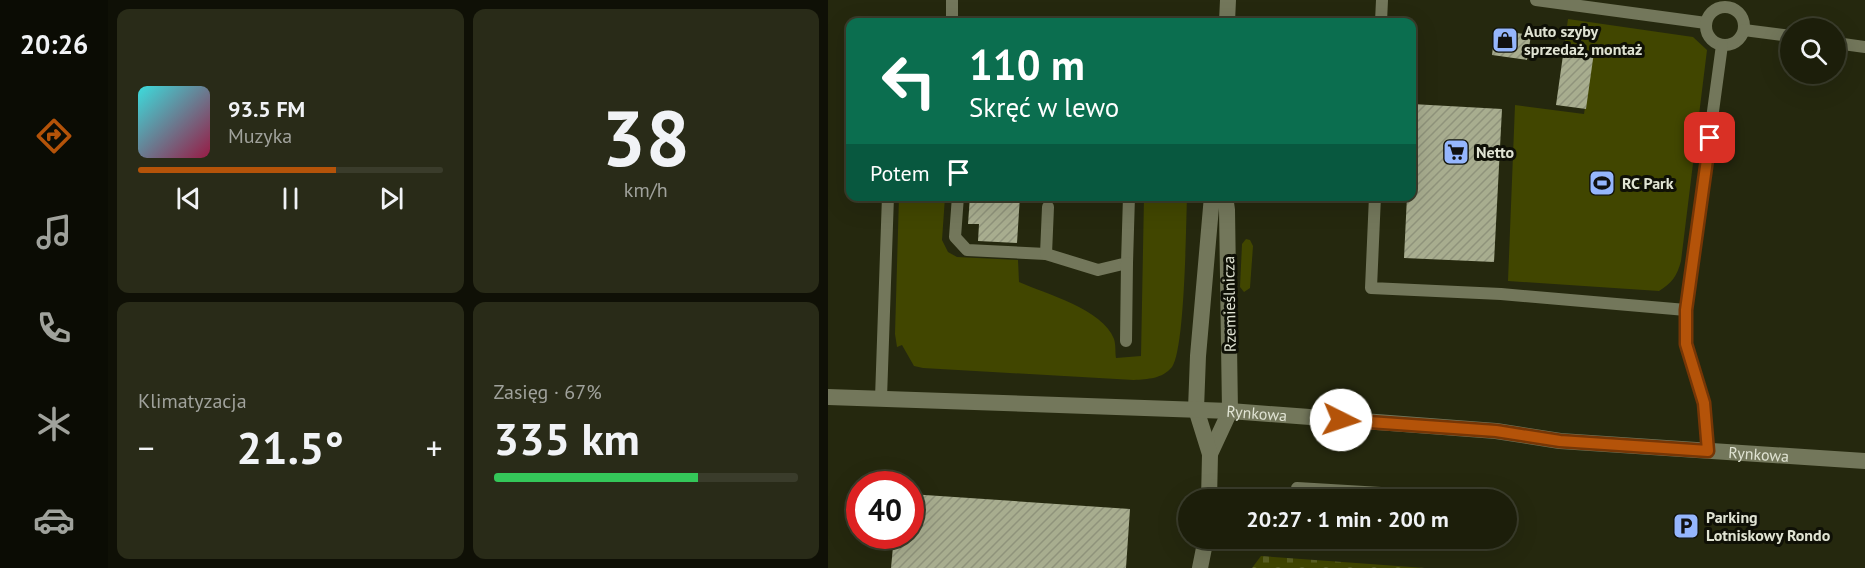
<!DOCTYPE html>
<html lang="pl">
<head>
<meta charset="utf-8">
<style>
  body { margin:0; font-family:"PT Sans",sans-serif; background:#292b18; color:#f1f3f6; height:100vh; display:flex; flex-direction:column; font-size:22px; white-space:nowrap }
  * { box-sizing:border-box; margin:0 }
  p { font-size:20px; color:#a0a29c }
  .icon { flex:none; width:33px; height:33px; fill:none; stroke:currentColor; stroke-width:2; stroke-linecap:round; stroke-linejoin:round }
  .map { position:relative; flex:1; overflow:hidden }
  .sheet { display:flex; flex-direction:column; gap:9px; padding:9px; background:#0f1006; width:720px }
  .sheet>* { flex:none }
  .hud { position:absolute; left:18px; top:18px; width:570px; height:183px; border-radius:12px; box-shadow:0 6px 24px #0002,0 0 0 2px #3a3c2b; background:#0b6e4f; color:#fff; overflow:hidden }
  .controls { position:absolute; left:952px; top:18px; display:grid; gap:12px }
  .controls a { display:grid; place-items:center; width:66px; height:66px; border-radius:50%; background:#1c1e0a; box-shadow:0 6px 24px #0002,0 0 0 2px #3a3c2b; font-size:30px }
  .speed { position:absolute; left:18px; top:471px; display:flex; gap:12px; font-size:30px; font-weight:700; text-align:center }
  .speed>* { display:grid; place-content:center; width:78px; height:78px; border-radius:50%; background:#1c1e0a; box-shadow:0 6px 24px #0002,0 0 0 2px #3a3c2b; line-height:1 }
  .speed .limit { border:9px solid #d22; background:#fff; color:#111 }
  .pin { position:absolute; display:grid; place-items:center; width:51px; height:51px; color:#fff; margin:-26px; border-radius:12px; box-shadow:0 3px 9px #0006 }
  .me { position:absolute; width:66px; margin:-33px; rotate:94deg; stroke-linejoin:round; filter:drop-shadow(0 0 4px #0008) }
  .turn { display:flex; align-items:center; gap:21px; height:126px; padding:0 24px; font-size:27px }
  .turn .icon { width:78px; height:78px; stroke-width:2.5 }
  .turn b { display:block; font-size:42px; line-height:51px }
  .then { display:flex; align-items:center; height:57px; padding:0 24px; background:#0003; gap:12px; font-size:22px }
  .big { font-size:45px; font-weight:600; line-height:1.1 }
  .sheet .widget { flex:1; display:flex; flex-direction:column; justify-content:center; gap:9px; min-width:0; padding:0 21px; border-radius:12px; background:#292b18 }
  .sheet .dial { align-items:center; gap:0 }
  .dial b { font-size:78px; line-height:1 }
  .song { display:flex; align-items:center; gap:18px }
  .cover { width:72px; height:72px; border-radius:9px; background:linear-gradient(135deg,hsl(180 70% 55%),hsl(340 70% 35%)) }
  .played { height:6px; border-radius:3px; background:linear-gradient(90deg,#b45309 65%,#3a3c2b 65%) }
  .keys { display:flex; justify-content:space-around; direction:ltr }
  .heat { display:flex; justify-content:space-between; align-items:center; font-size:33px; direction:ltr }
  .charge { height:9px; border-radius:4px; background:linear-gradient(90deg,#34c759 67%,#3a3c2b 0) }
  .sheet .tiles { flex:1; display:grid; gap:9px; grid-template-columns:repeat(2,1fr) }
  .trip { position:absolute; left:350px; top:489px; width:339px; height:60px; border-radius:30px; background:#1c1e0a; box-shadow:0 6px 24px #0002,0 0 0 2px #3a3c2b; font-weight:600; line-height:60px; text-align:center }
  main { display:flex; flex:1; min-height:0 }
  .tabs { display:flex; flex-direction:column; width:108px; justify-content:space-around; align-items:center; background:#0b0c04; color:#a0a29c }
  .tabs .icon { width:42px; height:42px }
  .tabs .on { color:#b45309 }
  .tabs b { font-size:27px; color:#f1f3f6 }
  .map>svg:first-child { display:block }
</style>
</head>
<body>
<main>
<nav class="tabs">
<b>20:26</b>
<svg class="icon on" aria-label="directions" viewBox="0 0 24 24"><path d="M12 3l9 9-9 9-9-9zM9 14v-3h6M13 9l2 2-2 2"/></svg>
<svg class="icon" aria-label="music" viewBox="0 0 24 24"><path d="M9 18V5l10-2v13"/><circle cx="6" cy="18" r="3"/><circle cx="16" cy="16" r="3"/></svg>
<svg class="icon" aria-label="phone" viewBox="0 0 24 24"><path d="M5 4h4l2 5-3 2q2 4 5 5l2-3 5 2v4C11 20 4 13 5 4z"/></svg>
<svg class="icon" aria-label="climate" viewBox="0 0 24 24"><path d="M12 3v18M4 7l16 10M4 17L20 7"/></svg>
<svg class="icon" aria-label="car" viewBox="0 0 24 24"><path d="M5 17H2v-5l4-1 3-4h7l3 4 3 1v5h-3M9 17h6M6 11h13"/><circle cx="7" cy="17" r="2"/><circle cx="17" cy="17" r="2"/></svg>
</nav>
<section class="sheet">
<div class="tiles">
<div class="widget">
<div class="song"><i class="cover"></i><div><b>93.5 FM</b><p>Muzyka</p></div></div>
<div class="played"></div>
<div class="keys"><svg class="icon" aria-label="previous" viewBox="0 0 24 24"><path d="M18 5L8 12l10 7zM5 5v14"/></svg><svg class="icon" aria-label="pause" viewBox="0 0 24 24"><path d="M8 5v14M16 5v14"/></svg><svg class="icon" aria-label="next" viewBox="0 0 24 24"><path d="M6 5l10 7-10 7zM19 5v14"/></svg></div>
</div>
<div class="widget dial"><b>38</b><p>km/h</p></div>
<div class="widget"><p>Klimatyzacja</p>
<div class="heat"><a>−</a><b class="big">21.5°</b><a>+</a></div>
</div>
<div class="widget"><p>Zasięg · 67%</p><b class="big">335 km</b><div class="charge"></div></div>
</div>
</section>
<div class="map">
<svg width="1037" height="568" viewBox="0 0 1037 568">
  <defs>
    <pattern id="cemetery-stones" width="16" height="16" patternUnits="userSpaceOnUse" patternTransform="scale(1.5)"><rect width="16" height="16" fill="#414600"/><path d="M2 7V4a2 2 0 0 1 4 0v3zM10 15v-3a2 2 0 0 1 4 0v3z" fill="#5c6124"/></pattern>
    <pattern id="building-hatch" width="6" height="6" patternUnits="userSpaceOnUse" patternTransform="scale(1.5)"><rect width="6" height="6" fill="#a8ad8f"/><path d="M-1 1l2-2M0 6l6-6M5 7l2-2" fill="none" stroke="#8f937b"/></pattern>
  </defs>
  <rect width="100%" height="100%" fill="#25280e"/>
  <g fill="#414600">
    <path d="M740,19L865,37L879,50L853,261C849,276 844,283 831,291L680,281L687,105L756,114L765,53L736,48Z"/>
    <path d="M71,197H117L114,240L120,252L129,257L190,260L191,282C218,294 275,309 286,339C288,345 287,352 288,358L313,356L316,197H359C358,225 357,349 344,367C334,379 320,379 306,380L95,368L86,366L74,345L69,347L67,334Z"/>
    <path d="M418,239L422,240L425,246L422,288L416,292L412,287L414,244Z"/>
  </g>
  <path fill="url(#cemetery-stones)" d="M433,556L597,568H424Z"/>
  <g fill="url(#building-hatch)">
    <path d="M667,30L703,35L699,60L664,55Z"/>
    <path d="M736,48L766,52L758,109L728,105Z"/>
    <path d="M584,104L674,109L666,262L576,258L579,196H584Z"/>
    <path d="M142,196H192L189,243L150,241L151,224H140Z"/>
    <path d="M82,494L302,509L298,568H63L66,536H82Z"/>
  </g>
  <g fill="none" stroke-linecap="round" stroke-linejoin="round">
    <g stroke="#73775b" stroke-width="12">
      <path d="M708,0L878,23"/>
      <circle cx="897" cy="26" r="19"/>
      <path d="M124,22V0"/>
      <path d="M553,22L554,0"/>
      <path d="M916,30L963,36"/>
      <path d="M1008,43L1037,47"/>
      <path d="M130,196L127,237L139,250L218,254"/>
      <path d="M547,196L543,288L673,294L858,310V344L876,403L880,451"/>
      <path d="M220,207L218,254L270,270L299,263L301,196"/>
      <path d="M858,310L894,45"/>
      <path d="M298,341L299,263"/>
      <path d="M53,398L60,196"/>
      <path d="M468,500L469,488L553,493L569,500"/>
      <path d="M483,538L547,543L560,538"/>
    </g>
    <g stroke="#73775b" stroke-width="16">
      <path d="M399,22L400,0"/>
      <path d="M382,454L402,411L399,210L397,196"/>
      <path d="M381,500L382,454L368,409L370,356L384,196"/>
      <path d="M372,568L378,538"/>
    </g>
    <path stroke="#73775b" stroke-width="16" id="s1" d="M0,397L402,411L668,431L732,441L1037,461"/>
  </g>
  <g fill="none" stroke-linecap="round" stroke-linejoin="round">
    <g stroke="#753606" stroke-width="15">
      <path id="route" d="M513,420L668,431L732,441L880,451L876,403L858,344V310L882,138"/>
    </g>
    <use href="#route" stroke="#b45309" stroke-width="10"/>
  </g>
  <defs>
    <g id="shop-square" transform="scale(1.35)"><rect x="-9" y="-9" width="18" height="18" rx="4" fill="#95b6fd" stroke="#0f1006"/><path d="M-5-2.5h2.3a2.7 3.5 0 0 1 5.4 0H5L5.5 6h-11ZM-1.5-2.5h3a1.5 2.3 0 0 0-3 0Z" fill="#111"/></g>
    <g id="supermarket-square" transform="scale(1.35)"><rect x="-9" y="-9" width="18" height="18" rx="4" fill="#95b6fd" stroke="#0f1006"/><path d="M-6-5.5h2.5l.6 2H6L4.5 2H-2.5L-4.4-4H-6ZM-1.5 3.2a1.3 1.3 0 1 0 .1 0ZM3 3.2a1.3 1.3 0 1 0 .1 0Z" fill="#111"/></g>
    <g id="stadium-square" transform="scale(1.35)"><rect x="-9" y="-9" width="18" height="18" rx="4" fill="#95b6fd" stroke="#0f1006"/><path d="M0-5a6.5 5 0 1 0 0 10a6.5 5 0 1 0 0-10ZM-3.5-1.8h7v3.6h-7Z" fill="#111"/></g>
    <g id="parking-square" transform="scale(1.35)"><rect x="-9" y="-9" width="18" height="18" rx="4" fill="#95b6fd" stroke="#0f1006"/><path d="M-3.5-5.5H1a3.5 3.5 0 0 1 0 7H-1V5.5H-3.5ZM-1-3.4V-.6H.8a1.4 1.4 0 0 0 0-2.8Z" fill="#111"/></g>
  </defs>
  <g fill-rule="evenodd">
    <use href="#shop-square" x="677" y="40"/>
    <use href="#supermarket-square" x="628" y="152"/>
    <use href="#stadium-square" x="774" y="183"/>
    <use href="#parking-square" x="858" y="526"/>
  </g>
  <g text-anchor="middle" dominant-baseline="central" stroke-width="6" stroke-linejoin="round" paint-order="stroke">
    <g font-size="16" font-weight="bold" fill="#e0e3d3" stroke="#0f1006" text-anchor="start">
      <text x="696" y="31">Auto szyby<tspan x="696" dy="18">sprzedaż, montaż</tspan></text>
      <text x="648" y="152">Netto</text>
      <text x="794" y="183">RC Park</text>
      <text x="878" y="517">Parking<tspan x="878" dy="18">Lotniskowy Rondo</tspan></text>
    </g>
    <g font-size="16" fill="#e0e3d3" stroke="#0f1006">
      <text transform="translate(401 304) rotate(-91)">Rzemieślnicza</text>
      <text stroke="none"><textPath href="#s1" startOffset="429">Rynkowa</textPath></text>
      <text stroke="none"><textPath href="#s1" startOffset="933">Rynkowa</textPath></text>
    </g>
  </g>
</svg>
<div class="controls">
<a><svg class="icon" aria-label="search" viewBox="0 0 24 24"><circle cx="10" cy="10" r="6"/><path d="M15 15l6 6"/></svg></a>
</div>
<div class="speed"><div class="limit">40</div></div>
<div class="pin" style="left:882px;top:138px;background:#d93025"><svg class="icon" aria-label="arrive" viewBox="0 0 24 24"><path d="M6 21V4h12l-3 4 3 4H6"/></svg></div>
<svg class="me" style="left:513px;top:420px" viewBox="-20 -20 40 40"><circle r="19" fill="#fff"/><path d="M0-13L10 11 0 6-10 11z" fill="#b45309"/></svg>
<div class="trip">20:27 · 1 min · 200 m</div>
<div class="hud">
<div class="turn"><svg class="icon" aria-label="left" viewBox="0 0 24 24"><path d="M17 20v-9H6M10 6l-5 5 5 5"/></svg><div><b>110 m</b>Skręć w lewo</div></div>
<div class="then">Potem<svg class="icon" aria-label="arrive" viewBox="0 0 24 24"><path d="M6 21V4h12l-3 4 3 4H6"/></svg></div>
</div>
</div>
</main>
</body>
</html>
